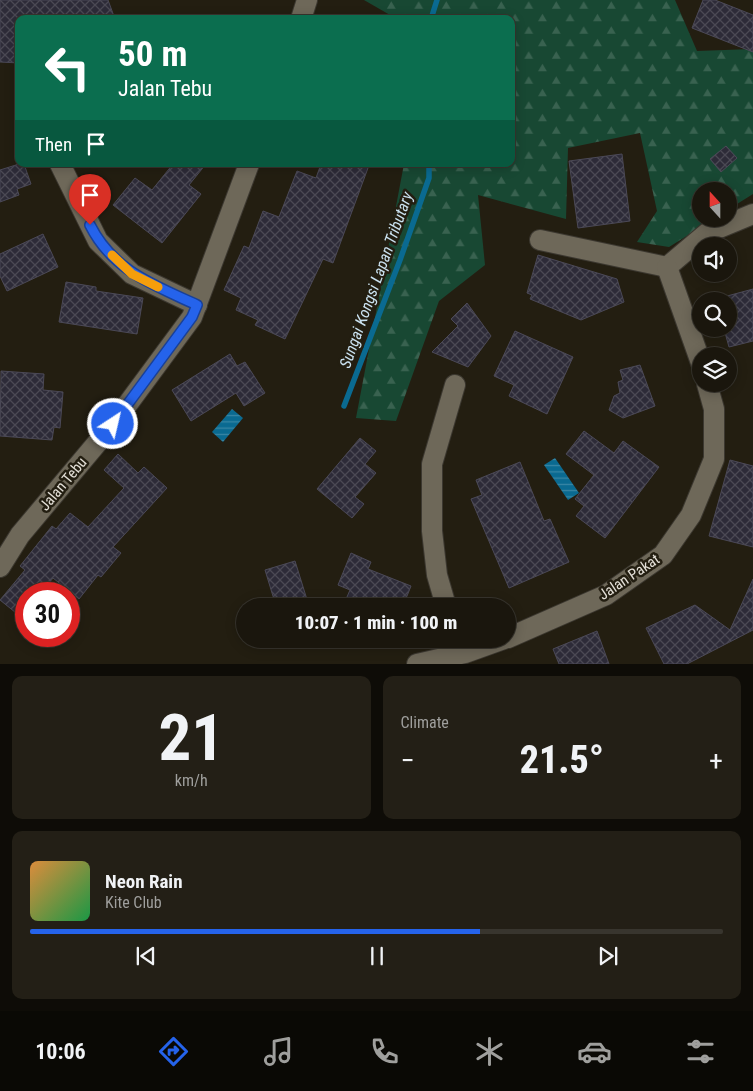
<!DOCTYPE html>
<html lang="en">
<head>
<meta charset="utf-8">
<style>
  body { margin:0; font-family:"Roboto Condensed",sans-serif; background:#231f16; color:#f1f3f6; height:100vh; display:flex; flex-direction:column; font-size:19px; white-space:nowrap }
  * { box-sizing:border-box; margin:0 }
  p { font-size:16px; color:#9f9f9d }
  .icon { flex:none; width:28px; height:28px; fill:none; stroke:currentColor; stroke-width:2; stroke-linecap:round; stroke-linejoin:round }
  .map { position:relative; height:664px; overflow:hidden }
  .side { display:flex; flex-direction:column; gap:12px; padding:12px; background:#0e0c07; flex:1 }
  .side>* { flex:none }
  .banner { position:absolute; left:15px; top:15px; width:500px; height:152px; border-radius:10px; box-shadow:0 2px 12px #0003,0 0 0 1px #38352e; background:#0b6e4f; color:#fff; overflow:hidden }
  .needle { width:32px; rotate:339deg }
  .controls { position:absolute; left:692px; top:182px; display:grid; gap:10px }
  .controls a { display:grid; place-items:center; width:45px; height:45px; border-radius:50%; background:#1a160d; box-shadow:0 2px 12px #0003,0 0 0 1px #38352e; font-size:25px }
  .speed { position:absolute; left:15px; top:582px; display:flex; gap:10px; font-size:25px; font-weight:700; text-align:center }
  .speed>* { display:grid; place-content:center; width:65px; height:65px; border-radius:50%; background:#1a160d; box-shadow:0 2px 12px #0003,0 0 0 1px #38352e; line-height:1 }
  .speed .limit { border:8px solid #d22; background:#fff; color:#111 }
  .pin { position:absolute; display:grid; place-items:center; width:42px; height:42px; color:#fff; margin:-51px -21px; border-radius:50% 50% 50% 0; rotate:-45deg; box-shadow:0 0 5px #0007 }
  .pin .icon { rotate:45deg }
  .me { position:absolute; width:55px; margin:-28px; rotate:35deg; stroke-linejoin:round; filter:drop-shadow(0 0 4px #0008) }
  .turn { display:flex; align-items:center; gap:18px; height:105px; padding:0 20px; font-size:22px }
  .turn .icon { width:65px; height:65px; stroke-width:2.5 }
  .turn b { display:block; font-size:35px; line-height:42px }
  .then { display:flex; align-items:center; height:48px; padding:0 20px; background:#0003; gap:10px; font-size:19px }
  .big { font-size:38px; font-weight:800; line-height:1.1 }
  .side .card { flex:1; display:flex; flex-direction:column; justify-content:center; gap:8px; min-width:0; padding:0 18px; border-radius:10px; background:#231f16 }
  .side .dial { align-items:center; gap:0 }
  .dial b { font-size:65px; line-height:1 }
  .song { display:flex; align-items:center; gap:15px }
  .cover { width:60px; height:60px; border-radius:8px; background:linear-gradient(135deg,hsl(30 70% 55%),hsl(140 70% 35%)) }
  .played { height:5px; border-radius:2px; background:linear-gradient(90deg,#2563eb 65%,#38352e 65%) }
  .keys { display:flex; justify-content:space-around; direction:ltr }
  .heat { display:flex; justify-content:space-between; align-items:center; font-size:28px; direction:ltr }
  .side .tiles { flex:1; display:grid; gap:12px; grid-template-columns:1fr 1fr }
  .card:last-child { grid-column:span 2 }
  .trip { position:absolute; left:236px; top:598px; width:280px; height:50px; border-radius:25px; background:#1a160d; box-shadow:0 2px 12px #0003,0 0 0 1px #38352e; font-weight:800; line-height:50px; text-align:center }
  .menu { display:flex; height:80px; justify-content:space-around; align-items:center; background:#0a0905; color:#9f9f9d }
  .menu .icon { width:35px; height:35px }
  .menu .selected { color:#2563eb }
  .menu b { font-size:22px; color:#f1f3f6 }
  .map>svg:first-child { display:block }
</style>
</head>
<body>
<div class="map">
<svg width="753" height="664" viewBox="0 0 753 664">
  <defs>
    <pattern id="forest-firs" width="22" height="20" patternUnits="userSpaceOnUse" patternTransform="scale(1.25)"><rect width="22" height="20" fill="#184833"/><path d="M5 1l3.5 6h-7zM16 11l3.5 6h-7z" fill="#396250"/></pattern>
    <pattern id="water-rules" width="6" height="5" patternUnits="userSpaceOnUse" patternTransform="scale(1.25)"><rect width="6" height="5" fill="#0a6a91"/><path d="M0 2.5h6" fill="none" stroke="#3986a5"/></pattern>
    <pattern id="building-cross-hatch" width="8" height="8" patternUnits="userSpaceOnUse" patternTransform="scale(1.25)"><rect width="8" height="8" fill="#2d2b38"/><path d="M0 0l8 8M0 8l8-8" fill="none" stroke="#4b4954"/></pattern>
  </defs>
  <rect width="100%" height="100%" fill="#231e11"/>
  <path fill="url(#forest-firs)" d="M364,0H675L697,51L753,49V194L729,209V191H701V219H714L669,247L637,242L657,211L640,133L568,148L566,219L478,195L485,265L439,301L396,421L356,418L404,164H511V19H397Z"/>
  <g fill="url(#water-rules)">
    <path d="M232,409L243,418L223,442L212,432Z"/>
    <path d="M555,458L579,493L568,500L544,465Z"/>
  </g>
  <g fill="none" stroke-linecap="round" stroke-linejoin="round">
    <g stroke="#0a6a91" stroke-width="5.5">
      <path d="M431,19L437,0"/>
      <path d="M344,406L400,260L429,178V164"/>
    </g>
  </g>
  <g fill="url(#building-cross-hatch)" stroke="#4b4957">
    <path d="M0,0H108L115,19H19V63L0,62Z"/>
    <path d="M703,0H715L753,15V52L692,28Z"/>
    <path d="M726,146L737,158L721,172L710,159Z"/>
    <path d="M622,154L630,221L578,228L569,161Z"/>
    <path d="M19,164H24L31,184L17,189L19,195L0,202V170Z"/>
    <path d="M173,164H206L189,185L201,194L162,243L113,205L135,178L152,190Z"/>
    <path d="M321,164H356L368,168L333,263L323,259L285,339L255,325L258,320L236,310L241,298L224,290L244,246L249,248L263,211L279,217L297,171L316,178Z"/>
    <path d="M43,234L58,267L7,291L0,276V254Z"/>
    <path d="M538,255L617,279L624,302L581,320L530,299L532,295L527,293Z"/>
    <path d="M66,282L96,287V291L143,298L137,334L59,322Z"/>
    <path d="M753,289V341L729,347L724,329H729V301H717L716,299Z"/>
    <path d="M467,303L491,336L468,367L432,352L458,326L451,319Z"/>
    <path d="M515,331L573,357L547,414L509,396L514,385L494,376Z"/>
    <path d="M230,354L237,366L245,362L265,393L244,406L236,393L191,421L172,390Z"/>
    <path d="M640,365L655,406L623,418L609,410L614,396L620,393L618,382L623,380L620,370Z"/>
    <path d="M1,371L44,374L43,390L63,392L60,428L54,427L52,440L0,436Z"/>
    <path d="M584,431L614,453L623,441L659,467L605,538L576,516L584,506L575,499L594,475L566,454Z"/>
    <path d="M360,438L376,451L365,464L376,473L355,497L364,504L352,518L317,489Z"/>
    <path d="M118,454L138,473L144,467L167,488L113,547L121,553L101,577L98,575L79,599L53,578L40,594H26V621L0,600L25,570L20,566L52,526L56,529L70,513L88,527L124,488L104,470Z"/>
    <path d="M730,460L753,466V547L709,536Z"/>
    <path d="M520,462L544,521L550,519L569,562L509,588L471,499L482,495L476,480Z"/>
    <path d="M351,553L371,562L368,569L411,586L403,606H343L350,590L338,585Z"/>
    <path d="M295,561L309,606H276L265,570Z"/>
    <path d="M753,579V630L687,664H664L646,628L695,605L730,630Z"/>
    <path d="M597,631L609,664H559L553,649Z"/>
  </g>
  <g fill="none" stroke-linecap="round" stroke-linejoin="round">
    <g stroke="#3c3830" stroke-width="22">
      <g id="minor">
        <path d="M301,19L307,0"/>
        <path d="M60,164L98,241L132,274L197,305"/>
        <path d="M540,240L667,267"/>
        <path d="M667,267L707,233L753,214"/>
        <path d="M667,267L701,363"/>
        <path d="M0,567L20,535L113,424L192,317L249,164"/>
        <path d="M446,606L437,575L432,531V464L455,385"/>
        <path d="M508,638L606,595L663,555L691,515L714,459V409L707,384"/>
        <path d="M417,664L465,653L504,639"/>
      </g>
    </g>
    <use href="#minor" stroke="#6e6859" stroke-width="20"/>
  </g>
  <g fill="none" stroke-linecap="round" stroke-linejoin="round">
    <g stroke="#184099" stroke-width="12">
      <path id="route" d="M90,225C113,271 154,285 197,305L192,317L113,424"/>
    </g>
    <use href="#route" stroke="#2563eb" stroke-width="9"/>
    <path stroke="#f59e0b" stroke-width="9" d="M112,255L132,274L158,287"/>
  </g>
  <g text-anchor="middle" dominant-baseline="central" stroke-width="5" stroke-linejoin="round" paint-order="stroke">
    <g font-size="15" fill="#e4e0d8" stroke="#231e11">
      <text transform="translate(63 484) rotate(-50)">Jalan Tebu</text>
      <text transform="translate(629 577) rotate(-34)">Jalan Pakat</text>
    </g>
    <g font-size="16" font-style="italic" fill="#cbe2f0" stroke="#231e11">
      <text transform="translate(376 280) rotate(-70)">Sungai Kongsi Lapan Tributary</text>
    </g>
  </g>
</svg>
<div class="controls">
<a><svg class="needle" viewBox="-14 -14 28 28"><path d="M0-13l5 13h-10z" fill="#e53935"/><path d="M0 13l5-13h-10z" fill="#9f9f9d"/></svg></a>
<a><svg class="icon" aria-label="sound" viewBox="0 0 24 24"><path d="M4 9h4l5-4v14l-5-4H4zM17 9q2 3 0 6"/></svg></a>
<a><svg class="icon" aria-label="search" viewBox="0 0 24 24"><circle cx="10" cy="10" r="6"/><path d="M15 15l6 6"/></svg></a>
<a><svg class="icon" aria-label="layers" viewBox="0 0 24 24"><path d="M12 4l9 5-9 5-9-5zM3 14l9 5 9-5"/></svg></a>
</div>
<div class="speed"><div class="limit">30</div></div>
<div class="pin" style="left:90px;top:225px;background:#d93025"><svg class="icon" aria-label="arrive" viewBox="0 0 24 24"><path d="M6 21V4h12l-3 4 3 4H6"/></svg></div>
<svg class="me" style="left:113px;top:424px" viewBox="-20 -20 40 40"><circle r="17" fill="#2563eb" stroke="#fff" stroke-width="3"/><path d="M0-11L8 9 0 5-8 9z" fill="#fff"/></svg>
<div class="trip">10:07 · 1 min · 100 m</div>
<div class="banner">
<div class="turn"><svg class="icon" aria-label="left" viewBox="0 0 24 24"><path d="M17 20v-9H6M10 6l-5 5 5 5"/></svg><div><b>50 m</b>Jalan Tebu</div></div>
<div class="then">Then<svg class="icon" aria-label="arrive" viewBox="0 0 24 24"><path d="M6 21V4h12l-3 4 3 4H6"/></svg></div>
</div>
</div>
<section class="side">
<div class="tiles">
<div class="card dial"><b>21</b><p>km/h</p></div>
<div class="card"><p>Climate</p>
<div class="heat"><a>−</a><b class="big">21.5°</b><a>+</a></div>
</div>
<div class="card">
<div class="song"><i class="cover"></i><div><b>Neon Rain</b><p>Kite Club</p></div></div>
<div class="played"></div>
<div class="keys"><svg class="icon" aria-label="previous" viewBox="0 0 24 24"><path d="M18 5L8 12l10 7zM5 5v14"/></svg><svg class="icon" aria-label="pause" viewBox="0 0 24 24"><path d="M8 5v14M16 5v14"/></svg><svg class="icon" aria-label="next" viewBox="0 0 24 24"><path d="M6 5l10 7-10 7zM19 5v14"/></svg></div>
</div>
</div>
</section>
<nav class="menu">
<b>10:06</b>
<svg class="icon selected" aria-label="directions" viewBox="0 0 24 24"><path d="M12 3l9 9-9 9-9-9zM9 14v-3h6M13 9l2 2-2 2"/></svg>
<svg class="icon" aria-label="music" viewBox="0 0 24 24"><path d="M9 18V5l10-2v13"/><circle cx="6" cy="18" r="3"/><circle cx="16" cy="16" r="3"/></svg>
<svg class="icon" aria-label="phone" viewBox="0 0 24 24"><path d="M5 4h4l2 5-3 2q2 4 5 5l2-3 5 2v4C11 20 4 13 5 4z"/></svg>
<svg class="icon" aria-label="climate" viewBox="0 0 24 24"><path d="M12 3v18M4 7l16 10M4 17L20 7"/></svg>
<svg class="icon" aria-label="car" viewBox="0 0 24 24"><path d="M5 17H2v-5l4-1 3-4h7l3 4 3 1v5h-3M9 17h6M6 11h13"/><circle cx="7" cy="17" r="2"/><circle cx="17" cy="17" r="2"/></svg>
<svg class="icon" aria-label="filters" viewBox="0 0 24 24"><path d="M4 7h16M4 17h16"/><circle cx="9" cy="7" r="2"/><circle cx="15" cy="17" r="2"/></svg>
</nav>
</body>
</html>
